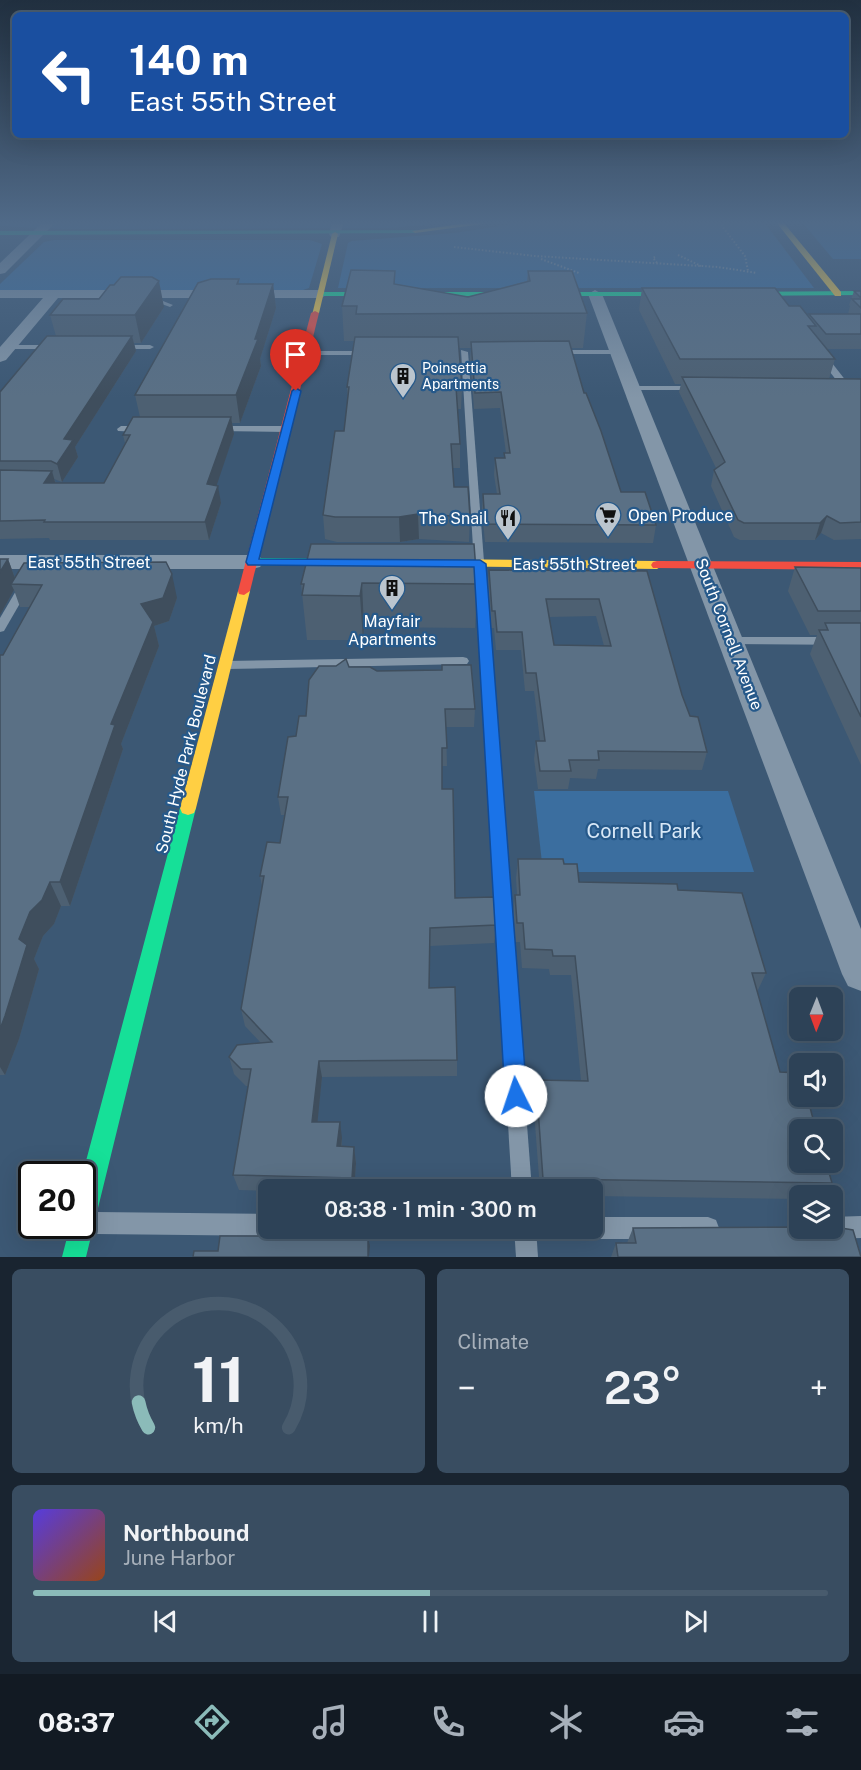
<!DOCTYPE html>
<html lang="en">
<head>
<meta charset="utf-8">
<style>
  body { margin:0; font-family:"Public Sans",sans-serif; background:#394d61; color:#f1f3f6; height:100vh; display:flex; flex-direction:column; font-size:22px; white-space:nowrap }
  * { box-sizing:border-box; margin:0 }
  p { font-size:20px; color:#a7b0ba }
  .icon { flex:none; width:33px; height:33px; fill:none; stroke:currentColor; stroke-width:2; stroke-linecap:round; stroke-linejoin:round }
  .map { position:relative; height:1257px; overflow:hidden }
  .side { display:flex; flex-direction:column; gap:12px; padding:12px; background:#192430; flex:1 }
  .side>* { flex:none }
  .guide { position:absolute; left:12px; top:12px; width:837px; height:126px; border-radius:9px; box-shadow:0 6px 24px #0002,0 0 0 2px #485b6d; background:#1a4fa0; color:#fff; overflow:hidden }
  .needle { width:39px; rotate:181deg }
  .controls { position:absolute; left:789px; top:987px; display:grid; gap:12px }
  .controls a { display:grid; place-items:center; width:54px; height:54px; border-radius:9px; background:#2d4257; box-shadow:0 6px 24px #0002,0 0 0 2px #485b6d; font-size:30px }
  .speed { position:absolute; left:18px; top:1161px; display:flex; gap:12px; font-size:30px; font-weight:700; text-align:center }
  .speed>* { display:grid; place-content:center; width:78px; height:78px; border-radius:50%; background:#2d4257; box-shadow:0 6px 24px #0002,0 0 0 2px #485b6d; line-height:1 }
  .speed .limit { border:3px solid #111; border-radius:9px; background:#fff; color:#111 }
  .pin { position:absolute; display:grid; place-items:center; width:51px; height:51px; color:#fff; margin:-62px -26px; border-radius:50% 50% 50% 0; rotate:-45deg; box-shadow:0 0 6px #0007 }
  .pin .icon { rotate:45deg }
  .me { position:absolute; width:66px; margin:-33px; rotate:356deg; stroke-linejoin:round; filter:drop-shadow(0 0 4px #0008) }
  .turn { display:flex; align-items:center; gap:21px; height:126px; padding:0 18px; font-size:27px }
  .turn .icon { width:78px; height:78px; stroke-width:2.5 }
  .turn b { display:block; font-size:42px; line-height:51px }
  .big { font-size:45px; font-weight:600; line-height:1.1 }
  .side .widget { flex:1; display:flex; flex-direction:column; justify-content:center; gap:9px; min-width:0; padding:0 21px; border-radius:9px; background:#394d61 }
  .side .dial { align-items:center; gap:0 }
  .dial svg { height:156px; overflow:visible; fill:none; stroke:#485b6d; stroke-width:7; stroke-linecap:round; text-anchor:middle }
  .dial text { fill:#f1f3f6; stroke:none }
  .song { display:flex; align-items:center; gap:18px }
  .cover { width:72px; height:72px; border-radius:9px; background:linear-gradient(135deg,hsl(250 70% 55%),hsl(20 70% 35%)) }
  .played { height:6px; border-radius:3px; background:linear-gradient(90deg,#8bbbb9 50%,#485b6d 50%) }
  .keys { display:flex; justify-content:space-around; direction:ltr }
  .heat { display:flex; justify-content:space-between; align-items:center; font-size:33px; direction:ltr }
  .side .tiles { flex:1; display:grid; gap:12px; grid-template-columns:1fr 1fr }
  .widget:last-child { grid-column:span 2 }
  .trip { position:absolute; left:258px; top:1179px; width:345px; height:60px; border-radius:9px; background:#2d4257; box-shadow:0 6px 24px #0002,0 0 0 2px #485b6d; font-weight:600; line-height:60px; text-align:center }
  .tabs { display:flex; height:96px; justify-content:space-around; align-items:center; background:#121a23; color:#a7b0ba }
  .tabs .icon { width:42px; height:42px }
  .tabs .on { color:#8bbbb9 }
  .tabs b { font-size:27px; color:#f1f3f6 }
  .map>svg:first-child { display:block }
</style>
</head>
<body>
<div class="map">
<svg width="861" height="1257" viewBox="0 0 861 1257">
  <rect width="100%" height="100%" fill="#3c5874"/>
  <g fill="#3b6e9f">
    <path d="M0,222H456L390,228L65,229L0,226Z"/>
    <path d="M526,222H764L814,288H338L348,243L352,241L454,233Z"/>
    <path d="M802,222H861V259H833Z"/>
    <path d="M54,240H310L322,244L309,288L303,290L0,291V284L44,242Z"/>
    <path d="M534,791H728L754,872H543Z"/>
  </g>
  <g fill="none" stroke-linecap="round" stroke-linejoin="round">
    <g stroke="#8396a8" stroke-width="2" stroke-dasharray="1.5 2" stroke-linecap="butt">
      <path d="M719,222L745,256L748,271"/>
      <path d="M454,247L535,256L718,267L757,273"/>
      <path d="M678,255L701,266"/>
      <path d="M655,257L653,258L658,264"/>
      <path d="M541,259L579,273"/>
    </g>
    <g fill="#8396a8" fill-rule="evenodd">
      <path d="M153,293H157L163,301L173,305L170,307L159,303L152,294Z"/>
      <path d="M6,345H53L57,347L53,349H9L5,347Z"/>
      <path d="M115,345H150L154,347L150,349H118L114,347Z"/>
      <path d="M461,350L468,352L532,1190H512Z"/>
      <path d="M553,350H618L622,352L618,354H556L552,352Z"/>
      <path d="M303,351H367L371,353L367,355H306L302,353Z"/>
      <path d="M819,354H825L850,386V390H844L819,358Z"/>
      <path d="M629,386H695L699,388L695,390H629Z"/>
      <path d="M121,426H141L145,429L141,432L118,431L117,429Z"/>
      <path d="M219,426H287L291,429L287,432L216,431L215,429Z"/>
      <path d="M24,583L30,586L4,631L0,632V618L20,584Z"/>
      <path d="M731,637H861V645L727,644L725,641Z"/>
      <path d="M463,657L467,658L469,661L467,664L227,669L221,665L227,661Z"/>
      <path d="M96,1212L268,1214V1228H277L276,1233L268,1236L96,1234L88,1231L85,1223L88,1215Z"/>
      <path d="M861,1216V1238L832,1239L824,1236L821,1228H832V1217Z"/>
      <path d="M592,1217H708L716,1220L719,1228L716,1236L708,1239H592L584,1236L581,1228H592Z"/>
      <path d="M514,1228H536L538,1257H516Z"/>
    </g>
    <g fill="#8396a8" fill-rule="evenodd">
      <path d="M43,222H56L5,273L0,274V263Z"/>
      <path d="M332,222H344L339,237H331L329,234Z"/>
      <path d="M0,290H321L328,294L321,298H58L6,360L0,362V347L43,298H0Z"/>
      <path d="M595,290L602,294L861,929V991L848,986L842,974L588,294Z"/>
      <path d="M0,555H252L260,557L264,562L260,567L252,569H0Z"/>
    </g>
    <g fill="#16e098" fill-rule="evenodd">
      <path d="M417,230L415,233L0,235V231Z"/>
      <path d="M861,291V295L733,296L729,294L733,292Z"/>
      <path d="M318,292H685L689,294L685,296H318Z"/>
      <path d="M252,558L352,559L358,563L352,567L248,565L246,562L248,559Z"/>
      <path d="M188,801L194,803L196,808L86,1257H62L70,1226H82V1176L180,808L182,803Z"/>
    </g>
    <g fill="#ffcf43" fill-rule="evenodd">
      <path d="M474,222H498L415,233L412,231Z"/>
      <path d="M776,222H783L841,292V296H835Z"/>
      <path d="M335,232L338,234L319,313L312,315L332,234Z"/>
      <path d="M431,559L657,561L663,565L657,569L427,566L425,563L427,560Z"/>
      <path d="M244,587L250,591L196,808L194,813L188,815L182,813L180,808L238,591Z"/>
    </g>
    <g fill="#f24e42" fill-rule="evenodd">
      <path d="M315,311L319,313L250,591L244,595L239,594L238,591L311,313Z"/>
      <path d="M657,561L861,562V570L653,568L651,565L653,562Z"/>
    </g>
  </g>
  <g fill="#4d6072" fill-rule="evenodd">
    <path d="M528,271L587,313L583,348H571L584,393L621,492L656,525L653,543L485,542L482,511L483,494H497L494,475L495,458H504V453H506L500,408L474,409L470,357L471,348H459L462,387L461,409H458L460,444V468H453L454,487L470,517L469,542L419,539L400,542H337L325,539L323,515L344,431L348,400L347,387L354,341H344L342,306L396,284L468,297L527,281Z"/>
    <path d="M239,279V284H273L276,308L260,359L261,366L240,423H232L234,434L216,485L221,503L209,540H50L49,538L0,539V392L56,336L50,315L164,307L141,343H134L136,351L75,447L78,457L62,482L54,479L56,483H104L125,443L123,435L140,417L135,395Z"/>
    <path d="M642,288L789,306L808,316L809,314H848L850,306L849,305L854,291H861V349H827L835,359L829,379H861V539L834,540L821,533L815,540H740L734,537L711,486L714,470L716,468L679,392L681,384H675L639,310Z"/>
    <path d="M311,544L477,584L475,628L364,627L363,640H307L301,584Z"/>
    <path d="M8,559L15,578L177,598L169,621L154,626L159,646L121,744L123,749L70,906H61L54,924L43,936L34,959L39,969L19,1039L5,1075H0V655H3L30,607H20L14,590L0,615Z"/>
    <path d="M795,567L861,568V765L810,654L817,635H810L788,591Z"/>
    <path d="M489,570L647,571L682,695L690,716L707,752L702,770L598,769L596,779L570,778L568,789H538L534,759L536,741H540L534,691H525L521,650H496L494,628H491L488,587ZM596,616L604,646L554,645L549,617Z"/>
    <path d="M349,667L377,671L475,709L474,727H446L447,766H442V789L455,898L496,925L494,943L430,946L429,988L457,1060V1076L322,1077L317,1122L342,1138V1146L354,1147L356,1163L354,1190H268V1191L239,1190L233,1175L249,1086H246L234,1074L229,1057L261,1043L245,1026L241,1009L262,886L260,876L280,843L284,815H281L278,797L296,736L306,716Z"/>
    <path d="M518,859L564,864L579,882L678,890L766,973L757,992L780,1072L832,1183L822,1196H800V1199L592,1196V1190H540L533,1098L536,1080L581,1081L571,975H550L549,969L522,968L520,942H515L513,915L515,895H517L516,878Z"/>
    <path d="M633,1228L861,1257H611L616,1243H627Z"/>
  </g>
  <g fill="#3f4e5d">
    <path d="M159,281L164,307L141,343L135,315Z"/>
    <path d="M273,284L276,308L260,359L261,366L240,423L236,395Z"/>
    <path d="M132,336L136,351L75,447L78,457L62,482L57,464L64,439Z"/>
    <path d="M231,417L234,434L211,502L207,484Z"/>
    <path d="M52,471L57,489L44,483Z"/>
    <path d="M218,486L221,503L209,540L205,522Z"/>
    <path d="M418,514L419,539L400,542L399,517Z"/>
    <path d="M827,516L821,533L815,540L820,523Z"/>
    <path d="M8,559L17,584H11L14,590L0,615V572Z"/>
    <path d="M172,574L177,598L169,621L154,626L159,646L121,744L123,749L70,906L60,882L111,724L141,604Z"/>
    <path d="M362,583L364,627L363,640L360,596Z"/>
    <path d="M50,882L61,906L54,924L43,936L34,959L39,969L19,1039L5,1075L0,1067V1029L19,939L30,912Z"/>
    <path d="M319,1061L322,1077L316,1137L312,1122Z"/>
    <path d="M340,1122L342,1138L340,1162L337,1146Z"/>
    <path d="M354,1147L356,1163L354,1190L352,1178Z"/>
    <path d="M368,1236L370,1246L369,1257H368Z"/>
  </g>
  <g fill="#5a7085" stroke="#3f4e5d" stroke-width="1.5" fill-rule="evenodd">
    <path d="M351,270L395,271L394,284L468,297L530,281L528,271H572L587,313L356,314L357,306H342Z"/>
    <path d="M121,277H152L159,281L135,315H50L63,299H99L110,285H114Z"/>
    <path d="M211,279H239L237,284H273L255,339H258L236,395H135L198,283Z"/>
    <path d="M642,288H775L789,306H800L816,326H808L835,359H680Z"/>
    <path d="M854,291H861V298Z"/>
    <path d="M852,299H861V308Z"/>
    <path d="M809,314H861V334H826Z"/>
    <path d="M47,336H132L64,439L73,440L57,464L51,461H0V392Z"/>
    <path d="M355,337H458L462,387H456L460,444H451L454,487H468L470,517L418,514L399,517H335L323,515L335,431H344L349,387H347Z"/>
    <path d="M569,341L584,393H586L601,431L621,492H645L656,525L485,524L483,494H500L495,458H505L504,453H510L501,392L475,393L471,342Z"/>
    <path d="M682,377L861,379V522L840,523L827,516L820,523H744L738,520L714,470L725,462Z"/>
    <path d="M133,417H231L207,484L218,486L205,522H44L45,520L0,521V470L52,471L44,483H104L130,435H123Z"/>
    <path d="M311,544H474L477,584L362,583L360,596L302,595L304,584H301Z"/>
    <path d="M0,559H8L0,572Z"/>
    <path d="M166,562L172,574L163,598L141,604L153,622L111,724L115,725L60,882H50L42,900L30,912L19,939L27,945L5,1016L0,1029V655H3L42,585L11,584L24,563Z"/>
    <path d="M795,567L861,568V611H818Z"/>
    <path d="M489,570L647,571L682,695L690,716L698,717L707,752L598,751L599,760H569L571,771H540L536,741H545L536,673H526L522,632H497L495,611H492ZM546,599H599L611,646L554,645Z"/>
    <path d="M825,623H861V717L819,630H828Z"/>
    <path d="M346,659L349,667H370L377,671L442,670V665H471L475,709H445L447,748H442V789H453L455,898L494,897L496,925L430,928L429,988L455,987L457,1060L319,1061L312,1122H340L337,1146L354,1147L352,1178L233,1175L251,1069H241L229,1057L237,1045L272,1042L241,1009L264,876H260L267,842L280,843L288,797H278L288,737L296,736L299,716H306L309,680L319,666H336Z"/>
    <path d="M518,859H563L564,864H577L579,882L677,884L678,890L742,893L766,973H752L780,1072L800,1073V1096H807L816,1130H800V1162H826L832,1183L543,1179L536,1080L588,1081L575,956H553L552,950L525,949L523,923H517L515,895H520Z"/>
    <path d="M800,1227V1228H832V1227H835L853,1230L861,1257H618L616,1243H636L633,1228Z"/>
    <path d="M220,1236H368V1257H193L194,1251H218Z"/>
  </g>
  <linearGradient id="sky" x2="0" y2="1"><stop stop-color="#213040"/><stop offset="0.56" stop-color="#506a88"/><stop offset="1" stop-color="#506a88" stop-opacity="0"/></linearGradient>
  <rect width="861" height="398" fill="url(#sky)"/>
  <path fill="#1a73e8" stroke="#114b97" stroke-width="1.5" d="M296,388L301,391L259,559L480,560L486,564L527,1096L524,1104L516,1108L508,1104L505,1096L474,567L248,565L246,562L292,391Z"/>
  <defs>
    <g id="building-pin" transform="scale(1.35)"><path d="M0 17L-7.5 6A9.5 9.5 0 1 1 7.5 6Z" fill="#bbc5ce" stroke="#26598a"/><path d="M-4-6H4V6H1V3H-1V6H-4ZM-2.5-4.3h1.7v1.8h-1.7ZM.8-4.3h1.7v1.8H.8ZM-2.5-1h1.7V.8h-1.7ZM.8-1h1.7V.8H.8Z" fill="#111"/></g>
    <g id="supermarket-pin" transform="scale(1.35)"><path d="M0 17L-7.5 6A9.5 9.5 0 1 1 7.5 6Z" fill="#bbc5ce" stroke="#26598a"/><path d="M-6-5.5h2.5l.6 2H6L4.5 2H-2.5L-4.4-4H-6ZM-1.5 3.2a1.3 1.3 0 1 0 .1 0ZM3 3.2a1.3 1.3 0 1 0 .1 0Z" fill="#111"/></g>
    <g id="restaurant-pin" transform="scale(1.35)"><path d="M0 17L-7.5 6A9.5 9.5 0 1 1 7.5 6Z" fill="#bbc5ce" stroke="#26598a"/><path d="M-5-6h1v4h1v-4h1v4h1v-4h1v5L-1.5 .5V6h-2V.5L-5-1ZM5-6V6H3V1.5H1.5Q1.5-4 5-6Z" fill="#111"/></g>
  </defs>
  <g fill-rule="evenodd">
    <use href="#building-pin" x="403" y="376"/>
    <use href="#supermarket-pin" x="608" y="515"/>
    <use href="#restaurant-pin" x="508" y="518"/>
    <use href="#building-pin" x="392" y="588"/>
  </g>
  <g text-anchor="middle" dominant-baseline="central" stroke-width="4.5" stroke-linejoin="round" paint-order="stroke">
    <g font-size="14" fill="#fff" stroke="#26598a" text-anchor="start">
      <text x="422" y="368">Poinsettia<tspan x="422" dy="16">Apartments</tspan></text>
    </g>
    <g font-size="16" fill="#fff" stroke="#26598a" text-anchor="start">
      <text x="628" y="515">Open Produce</text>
      <text x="488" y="518" text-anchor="end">The Snail</text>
      <text x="392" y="621" text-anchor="middle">Mayfair<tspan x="392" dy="18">Apartments</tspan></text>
    </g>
    <g font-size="16" fill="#fff" stroke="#26598a">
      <text x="89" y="562">East 55th Street</text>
      <text x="574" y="564">East 55th Street</text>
      <text transform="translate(729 634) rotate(69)">South Cornell Avenue</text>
      <text transform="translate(186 754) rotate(-76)">South Hyde Park Boulevard</text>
    </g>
    <g font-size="20" fill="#d8e8f7" stroke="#26598a">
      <text x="644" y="831">Cornell Park</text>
    </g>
  </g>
</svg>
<div class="controls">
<a><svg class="needle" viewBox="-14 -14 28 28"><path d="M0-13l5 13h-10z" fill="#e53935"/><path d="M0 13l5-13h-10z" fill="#a7b0ba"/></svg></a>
<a><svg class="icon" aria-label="sound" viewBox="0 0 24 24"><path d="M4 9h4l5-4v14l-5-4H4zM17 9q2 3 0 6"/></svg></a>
<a><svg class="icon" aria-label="search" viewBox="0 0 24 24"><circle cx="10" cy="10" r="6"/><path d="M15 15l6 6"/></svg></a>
<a><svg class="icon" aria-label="layers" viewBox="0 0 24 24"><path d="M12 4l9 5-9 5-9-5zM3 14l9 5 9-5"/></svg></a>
</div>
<div class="speed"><div class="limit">20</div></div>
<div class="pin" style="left:296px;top:391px;background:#d93025"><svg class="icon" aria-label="arrive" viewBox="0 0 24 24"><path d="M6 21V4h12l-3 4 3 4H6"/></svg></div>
<svg class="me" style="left:516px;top:1096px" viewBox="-20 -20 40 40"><circle r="19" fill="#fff"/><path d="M0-13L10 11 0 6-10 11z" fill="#1a73e8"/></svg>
<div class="trip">08:38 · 1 min · 300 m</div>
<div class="guide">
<div class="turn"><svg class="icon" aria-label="left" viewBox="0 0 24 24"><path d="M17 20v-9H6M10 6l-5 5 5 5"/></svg><div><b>140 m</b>East 55th Street</div></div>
</div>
</div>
<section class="side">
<div class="tiles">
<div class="widget dial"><svg viewBox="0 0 100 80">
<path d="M14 69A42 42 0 1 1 86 69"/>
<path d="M14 69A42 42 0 0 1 9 56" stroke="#8bbbb9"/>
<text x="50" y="56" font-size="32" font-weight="700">11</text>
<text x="50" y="72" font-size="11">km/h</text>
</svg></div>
<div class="widget"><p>Climate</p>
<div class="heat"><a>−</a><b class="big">23°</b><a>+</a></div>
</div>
<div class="widget">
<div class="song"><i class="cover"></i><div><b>Northbound</b><p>June Harbor</p></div></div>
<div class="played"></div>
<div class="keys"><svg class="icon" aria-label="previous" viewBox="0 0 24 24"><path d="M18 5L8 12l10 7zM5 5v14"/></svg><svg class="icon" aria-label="pause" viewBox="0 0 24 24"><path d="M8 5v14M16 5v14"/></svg><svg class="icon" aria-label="next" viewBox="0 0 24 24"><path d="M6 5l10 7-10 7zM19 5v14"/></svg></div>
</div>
</div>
</section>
<nav class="tabs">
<b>08:37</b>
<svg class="icon on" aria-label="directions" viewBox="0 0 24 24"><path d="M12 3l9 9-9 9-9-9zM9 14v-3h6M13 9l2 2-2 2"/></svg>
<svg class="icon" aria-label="music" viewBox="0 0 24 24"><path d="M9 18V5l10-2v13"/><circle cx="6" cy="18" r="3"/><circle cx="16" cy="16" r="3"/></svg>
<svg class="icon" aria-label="phone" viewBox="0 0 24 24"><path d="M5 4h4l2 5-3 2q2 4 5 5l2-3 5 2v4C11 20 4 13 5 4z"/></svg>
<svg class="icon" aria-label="climate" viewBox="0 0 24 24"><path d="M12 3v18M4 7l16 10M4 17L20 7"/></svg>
<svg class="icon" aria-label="car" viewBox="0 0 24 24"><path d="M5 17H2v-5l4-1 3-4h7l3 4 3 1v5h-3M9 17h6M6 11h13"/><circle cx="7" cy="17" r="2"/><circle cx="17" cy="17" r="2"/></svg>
<svg class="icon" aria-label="filters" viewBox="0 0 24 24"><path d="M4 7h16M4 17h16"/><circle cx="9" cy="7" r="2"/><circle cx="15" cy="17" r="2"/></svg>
</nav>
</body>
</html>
